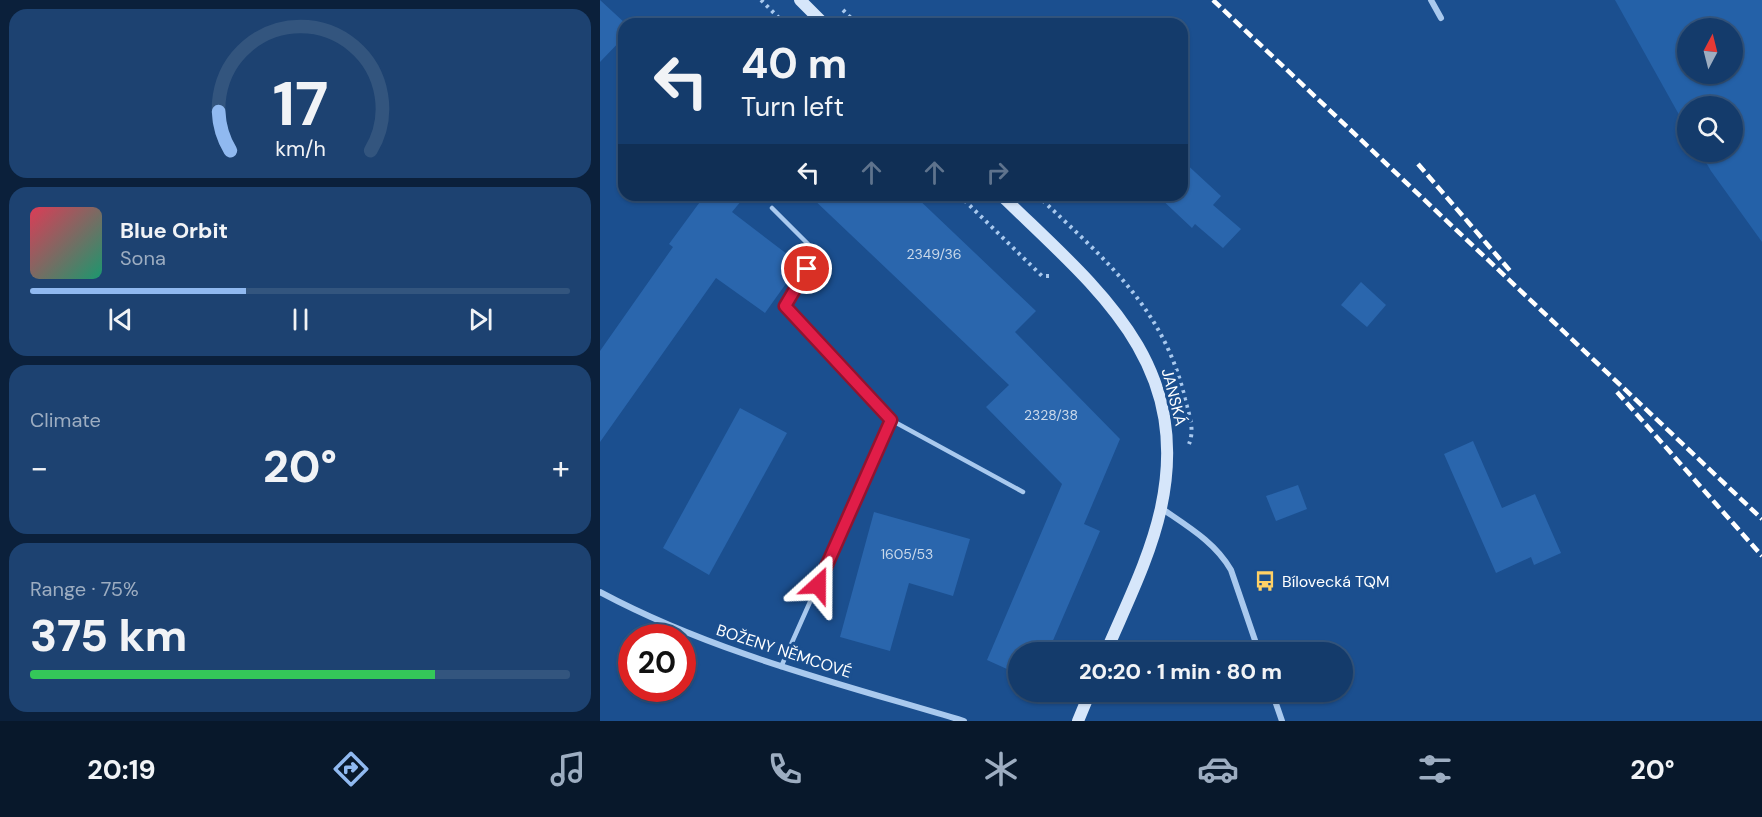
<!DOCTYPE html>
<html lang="en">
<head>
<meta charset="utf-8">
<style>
  body { margin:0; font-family:"DM Sans",sans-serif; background:#1d4271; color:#f1f3f6; height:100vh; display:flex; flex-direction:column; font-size:22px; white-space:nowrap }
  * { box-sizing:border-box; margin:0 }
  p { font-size:20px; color:#9dadc1 }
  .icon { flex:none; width:33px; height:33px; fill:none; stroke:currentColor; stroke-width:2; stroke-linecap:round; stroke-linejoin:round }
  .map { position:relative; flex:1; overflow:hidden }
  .drawer { display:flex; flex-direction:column; gap:9px; padding:9px; background:#0b203b; width:600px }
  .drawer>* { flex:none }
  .guide { position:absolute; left:18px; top:18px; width:570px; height:183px; border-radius:18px; box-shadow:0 2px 4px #0004,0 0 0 2px #33557e; background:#143b6b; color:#f1f3f6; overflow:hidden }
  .needle { width:39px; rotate:7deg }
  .buttons { position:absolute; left:1077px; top:18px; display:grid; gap:12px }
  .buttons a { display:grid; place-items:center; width:66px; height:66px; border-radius:50%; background:#143b6b; box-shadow:0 2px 4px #0004,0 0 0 2px #33557e; font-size:30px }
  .speed { position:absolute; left:18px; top:624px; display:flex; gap:12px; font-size:30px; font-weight:700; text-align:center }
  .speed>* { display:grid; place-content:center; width:78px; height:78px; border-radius:50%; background:#143b6b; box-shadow:0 2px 4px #0004,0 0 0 2px #33557e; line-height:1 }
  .speed .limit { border:9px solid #d22; background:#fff; color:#111 }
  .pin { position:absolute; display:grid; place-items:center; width:51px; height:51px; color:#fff; margin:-26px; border:3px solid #fff; border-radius:50%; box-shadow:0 2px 6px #0007 }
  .me { position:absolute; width:66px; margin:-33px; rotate:24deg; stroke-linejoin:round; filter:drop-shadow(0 0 4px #0008) }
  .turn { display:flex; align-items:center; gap:21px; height:126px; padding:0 24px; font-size:27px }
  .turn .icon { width:78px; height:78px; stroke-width:2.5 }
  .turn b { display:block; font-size:42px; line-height:51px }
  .lanes { display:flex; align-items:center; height:57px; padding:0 24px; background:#0003; justify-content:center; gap:30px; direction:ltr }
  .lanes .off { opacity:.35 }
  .big { font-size:45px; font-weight:800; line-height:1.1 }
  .drawer .widget { flex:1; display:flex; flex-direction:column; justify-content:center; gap:9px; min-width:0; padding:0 21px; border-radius:18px; background:#1d4271 }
  .drawer .dial { align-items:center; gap:0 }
  .dial svg { height:156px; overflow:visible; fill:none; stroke:#33557e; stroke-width:7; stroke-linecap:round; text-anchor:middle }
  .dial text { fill:#f1f3f6; stroke:none }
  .song { display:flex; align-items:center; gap:18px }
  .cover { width:72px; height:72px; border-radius:9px; background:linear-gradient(135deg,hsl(350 70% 55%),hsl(160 70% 35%)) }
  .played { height:6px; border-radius:3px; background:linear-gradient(90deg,#90b9f0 40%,#33557e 40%) }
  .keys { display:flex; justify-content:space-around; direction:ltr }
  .heat { display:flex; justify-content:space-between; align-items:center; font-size:33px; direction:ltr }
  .charge { height:9px; border-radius:4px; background:linear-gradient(90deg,#34c759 75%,#33557e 0) }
  .trip { position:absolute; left:408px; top:642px; width:345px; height:60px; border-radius:30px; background:#143b6b; box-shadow:0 2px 4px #0004,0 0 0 2px #33557e; font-weight:800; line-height:60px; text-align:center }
  .menu { display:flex; height:96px; justify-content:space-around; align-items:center; background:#08182b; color:#9dadc1 }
  .menu .icon { width:42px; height:42px }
  .menu .active { color:#90b9f0 }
  .menu b { font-size:27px; color:#f1f3f6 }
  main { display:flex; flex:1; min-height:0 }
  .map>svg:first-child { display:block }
</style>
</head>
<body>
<main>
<section class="drawer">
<div class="widget dial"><svg viewBox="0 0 100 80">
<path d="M14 69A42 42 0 1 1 86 69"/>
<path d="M14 69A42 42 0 0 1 8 49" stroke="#90b9f0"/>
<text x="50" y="56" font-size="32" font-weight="700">17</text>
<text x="50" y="72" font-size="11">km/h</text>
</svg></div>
<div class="widget">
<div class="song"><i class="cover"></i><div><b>Blue Orbit</b><p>Sona</p></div></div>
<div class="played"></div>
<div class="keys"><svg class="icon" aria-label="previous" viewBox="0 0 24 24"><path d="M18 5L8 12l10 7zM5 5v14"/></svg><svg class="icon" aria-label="pause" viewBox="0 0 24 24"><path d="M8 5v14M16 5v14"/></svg><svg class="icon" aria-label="next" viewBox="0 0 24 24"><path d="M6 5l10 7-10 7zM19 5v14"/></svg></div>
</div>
<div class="widget"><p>Climate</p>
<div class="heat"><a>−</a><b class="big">20°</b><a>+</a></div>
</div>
<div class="widget"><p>Range · 75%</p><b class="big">375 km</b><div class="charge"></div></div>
</section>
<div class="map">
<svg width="1162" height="721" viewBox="0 0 1162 721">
  <rect width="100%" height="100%" fill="#1b4f8f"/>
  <path fill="#2461a8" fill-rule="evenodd" d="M1015,0H1162V242L1111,171L1100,152H1132V106H1088L1087,129ZM1088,28H1132V74H1088Z"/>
  <g fill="#2a66ad">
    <path d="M0,0L26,24H24V37L0,62Z"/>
    <path d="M582,160L621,196L613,205L641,229L623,248L595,224L592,228L557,195H582Z"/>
    <path d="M105,195H146L132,212L200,264L165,313L116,278L0,442V351L73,247L69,244Z"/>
    <path d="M209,195H314L436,311L415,332L520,439L484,524L500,531L448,652H418V674L387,660L462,484L386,407L409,385Z"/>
    <path d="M761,282L786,305L767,327L741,305Z"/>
    <path d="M140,408L187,433L109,575L63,548Z"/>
    <path d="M873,441L902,508L935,494L961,553L934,565L931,557L896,573L844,454Z"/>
    <path d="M698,485L707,509L676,521L666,496Z"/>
    <path d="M274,512L370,539L353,596L309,583L290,651L240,637Z"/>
  </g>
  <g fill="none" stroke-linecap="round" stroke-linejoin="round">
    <g stroke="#a9c9ee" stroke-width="4" stroke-dasharray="3 4.5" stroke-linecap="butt">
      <path d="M161,0L185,24"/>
      <path d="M243,10L257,24"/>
      <path d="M359,195L442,276H453"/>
      <path d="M437,195C503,258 564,307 585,399C589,415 595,429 589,444"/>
    </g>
    <g stroke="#a9c9ee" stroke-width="4.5">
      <path d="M172,208L212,248L207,269L185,306L291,420L423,492"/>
      <path d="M181,667L291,420"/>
    </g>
    <g stroke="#a9c9ee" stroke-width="6">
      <path d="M831,0L841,18"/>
      <path d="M561,508C587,526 615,542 631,570L659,652"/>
      <path d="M0,592C114,653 241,684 364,721"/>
      <path d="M672,692L682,721"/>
    </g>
    <g stroke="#d6e6fa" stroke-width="12">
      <path d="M200,0L224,24"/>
      <path d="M401,195C495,287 593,360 561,508C550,558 526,605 506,652"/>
      <path d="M478,721L490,692"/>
    </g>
    <g stroke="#fff" stroke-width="4.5" stroke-dasharray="10 4.5" stroke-linecap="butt">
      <path d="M613,0L1162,519"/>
      <path d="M818,164L912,273"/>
      <path d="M1017,392L1162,556"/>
    </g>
  </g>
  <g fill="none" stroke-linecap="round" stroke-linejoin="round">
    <g stroke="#92132f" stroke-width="15">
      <path id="route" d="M207,269L185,306L291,420L218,585"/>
    </g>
    <use href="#route" stroke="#e11d48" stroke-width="10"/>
  </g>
  <defs>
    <g id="bus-bare" transform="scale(1.62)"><path d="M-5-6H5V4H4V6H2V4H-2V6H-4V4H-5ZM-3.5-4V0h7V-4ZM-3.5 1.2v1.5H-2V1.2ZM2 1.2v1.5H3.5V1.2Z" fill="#ffd166" stroke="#1b4f8f" stroke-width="2.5" paint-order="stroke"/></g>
  </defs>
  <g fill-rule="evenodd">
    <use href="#bus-bare" x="665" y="581"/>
  </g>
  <g text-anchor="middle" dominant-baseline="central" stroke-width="6" stroke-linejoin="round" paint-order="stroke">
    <g font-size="14" fill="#cad9ea">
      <text x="334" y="254">2349/36</text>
      <text x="451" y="415">2328/38</text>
      <text x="307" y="554">1605/53</text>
    </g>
    <g font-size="16" fill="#fff" stroke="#1b4f8f">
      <text transform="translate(574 397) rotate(76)">JANSKÁ</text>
      <text transform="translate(184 651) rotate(18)">BOŽENY NĚMCOVÉ</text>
    </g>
    <g font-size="16" fill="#fff" stroke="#1b4f8f" text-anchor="start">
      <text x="682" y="581">Bílovecká TQM</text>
    </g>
  </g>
</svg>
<div class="buttons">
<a><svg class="needle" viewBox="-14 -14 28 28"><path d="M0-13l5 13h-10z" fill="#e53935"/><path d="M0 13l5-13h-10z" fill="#9dadc1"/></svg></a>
<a><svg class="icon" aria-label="search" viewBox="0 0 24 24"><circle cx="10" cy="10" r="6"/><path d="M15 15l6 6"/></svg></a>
</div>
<div class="speed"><div class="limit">20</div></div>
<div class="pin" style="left:207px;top:269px;background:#d93025"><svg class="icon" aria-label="arrive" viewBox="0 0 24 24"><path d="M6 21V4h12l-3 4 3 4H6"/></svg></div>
<svg class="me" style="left:218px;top:585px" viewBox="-20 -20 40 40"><path d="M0-17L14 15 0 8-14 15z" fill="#e11d48" stroke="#fff" stroke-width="4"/></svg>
<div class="trip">20:20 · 1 min · 80 m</div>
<div class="guide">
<div class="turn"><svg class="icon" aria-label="left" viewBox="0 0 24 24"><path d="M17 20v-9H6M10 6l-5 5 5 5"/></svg><div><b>40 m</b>Turn left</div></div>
<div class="lanes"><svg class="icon" aria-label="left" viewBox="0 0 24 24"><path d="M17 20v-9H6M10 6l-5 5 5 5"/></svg><svg class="icon off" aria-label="ahead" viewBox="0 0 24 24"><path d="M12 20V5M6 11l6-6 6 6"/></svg><svg class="icon off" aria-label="ahead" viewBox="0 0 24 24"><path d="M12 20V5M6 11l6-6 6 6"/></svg><svg class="icon off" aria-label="right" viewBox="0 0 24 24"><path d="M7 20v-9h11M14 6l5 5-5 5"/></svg></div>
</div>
</div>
</main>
<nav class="menu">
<b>20:19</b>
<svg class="icon active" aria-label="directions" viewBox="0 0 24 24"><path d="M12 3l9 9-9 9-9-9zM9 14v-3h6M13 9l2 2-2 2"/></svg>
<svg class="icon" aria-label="music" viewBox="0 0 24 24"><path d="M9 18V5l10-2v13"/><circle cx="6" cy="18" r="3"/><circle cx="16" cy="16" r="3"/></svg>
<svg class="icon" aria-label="phone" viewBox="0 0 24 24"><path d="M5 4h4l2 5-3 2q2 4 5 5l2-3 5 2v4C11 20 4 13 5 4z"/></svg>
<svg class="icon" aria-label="climate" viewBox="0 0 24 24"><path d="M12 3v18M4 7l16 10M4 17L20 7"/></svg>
<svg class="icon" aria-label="car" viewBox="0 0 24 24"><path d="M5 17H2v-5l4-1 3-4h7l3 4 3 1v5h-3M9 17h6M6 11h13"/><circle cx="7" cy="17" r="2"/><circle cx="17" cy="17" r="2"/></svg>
<svg class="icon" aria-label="filters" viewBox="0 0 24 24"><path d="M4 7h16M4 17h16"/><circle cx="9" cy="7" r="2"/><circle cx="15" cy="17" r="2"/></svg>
<b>20°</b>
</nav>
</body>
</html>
